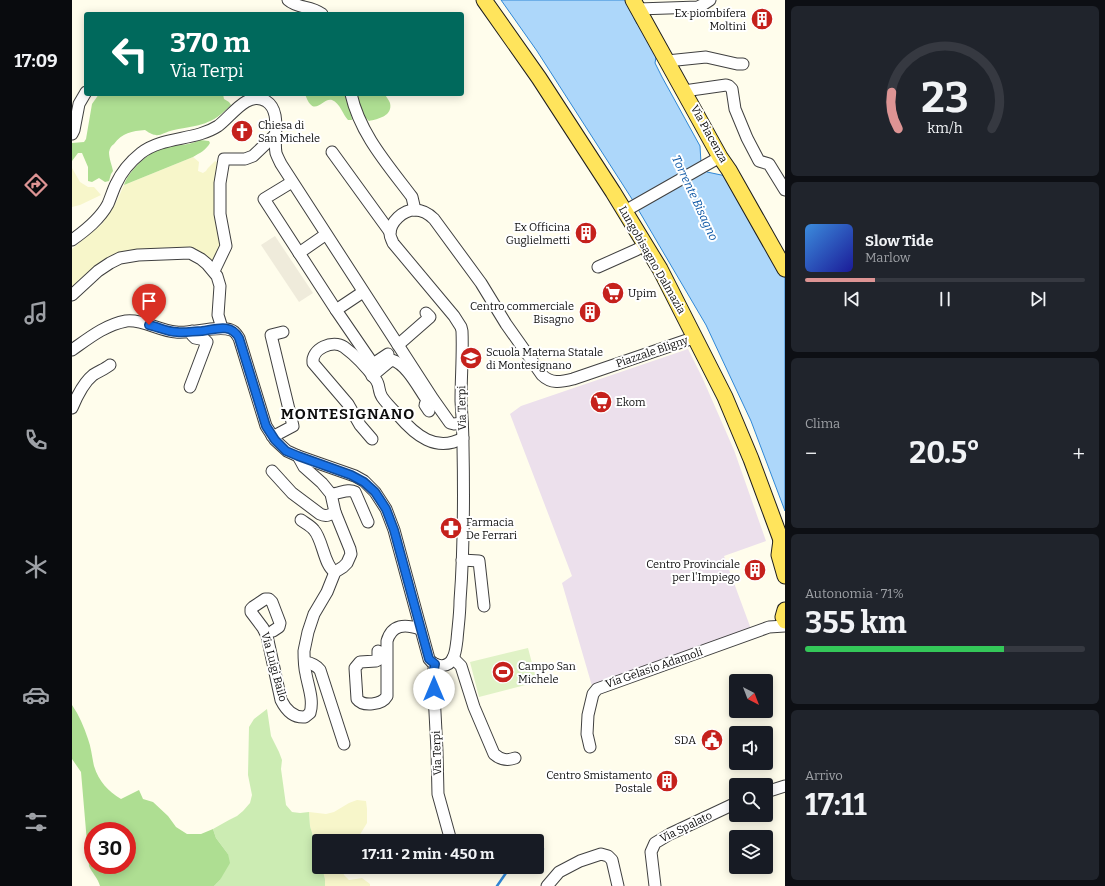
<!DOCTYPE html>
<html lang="it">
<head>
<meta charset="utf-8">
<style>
  body { margin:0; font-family:Bitter,serif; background:#20242c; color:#f1f3f6; height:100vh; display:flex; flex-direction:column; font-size:15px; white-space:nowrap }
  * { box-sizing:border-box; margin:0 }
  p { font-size:13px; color:#9ea1a6 }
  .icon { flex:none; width:22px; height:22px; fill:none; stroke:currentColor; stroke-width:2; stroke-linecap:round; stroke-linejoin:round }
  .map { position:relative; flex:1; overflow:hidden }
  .panel { display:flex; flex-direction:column; gap:6px; padding:6px; background:#0d0f14; width:320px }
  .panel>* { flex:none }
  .guide { position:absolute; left:12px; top:12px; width:380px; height:84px; border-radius:4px; box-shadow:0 2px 10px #0003; background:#00695c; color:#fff; overflow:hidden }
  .needle { width:26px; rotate:138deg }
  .fabs { position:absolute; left:657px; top:674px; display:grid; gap:8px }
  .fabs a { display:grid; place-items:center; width:44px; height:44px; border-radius:4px; background:#171b24; box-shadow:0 2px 10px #0003; font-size:20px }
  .speed { position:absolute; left:12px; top:822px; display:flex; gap:8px; font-size:20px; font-weight:700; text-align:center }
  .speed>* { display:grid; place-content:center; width:52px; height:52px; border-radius:50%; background:#171b24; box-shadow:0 2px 10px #0003; line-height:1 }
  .speed .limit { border:6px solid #d22; background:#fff; color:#111 }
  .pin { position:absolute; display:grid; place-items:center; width:34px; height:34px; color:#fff; margin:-41px -17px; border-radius:50% 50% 50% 0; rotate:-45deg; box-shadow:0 0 4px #0007 }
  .pin .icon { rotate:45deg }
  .me { position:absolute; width:44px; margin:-22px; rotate:0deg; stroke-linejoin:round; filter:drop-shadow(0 0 3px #0008) }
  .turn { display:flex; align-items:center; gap:14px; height:84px; padding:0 20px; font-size:18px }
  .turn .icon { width:52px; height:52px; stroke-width:2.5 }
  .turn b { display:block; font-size:28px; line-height:34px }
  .big { font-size:30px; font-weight:700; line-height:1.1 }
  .panel .card { flex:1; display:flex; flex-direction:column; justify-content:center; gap:6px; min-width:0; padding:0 14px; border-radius:6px; background:#20242c }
  .panel .dial { align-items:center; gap:0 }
  .dial svg { height:104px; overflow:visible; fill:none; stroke:#363941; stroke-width:7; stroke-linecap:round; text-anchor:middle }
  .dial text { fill:#f1f3f6; stroke:none }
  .song { display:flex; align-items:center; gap:12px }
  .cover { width:48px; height:48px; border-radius:6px; background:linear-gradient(135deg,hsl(210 70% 55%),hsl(240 70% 35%)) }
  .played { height:4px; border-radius:2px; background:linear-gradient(90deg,#dd9494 25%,#363941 25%) }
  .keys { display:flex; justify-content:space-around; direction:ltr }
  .heat { display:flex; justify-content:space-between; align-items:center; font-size:22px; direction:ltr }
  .charge { height:6px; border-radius:3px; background:linear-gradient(90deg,#34c759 71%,#363941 0) }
  .trip { position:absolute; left:240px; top:834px; width:232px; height:40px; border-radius:4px; background:#171b24; box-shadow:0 2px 10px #0003; font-weight:700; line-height:40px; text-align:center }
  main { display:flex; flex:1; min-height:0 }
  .dock { display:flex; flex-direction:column; width:72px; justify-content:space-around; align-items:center; background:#090b0e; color:#9ea1a6 }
  .dock .icon { width:28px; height:28px }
  .dock .selected { color:#dd9494 }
  .dock b { font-size:18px; color:#f1f3f6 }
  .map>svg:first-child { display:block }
</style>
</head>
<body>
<main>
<nav class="dock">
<b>17:09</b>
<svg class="icon selected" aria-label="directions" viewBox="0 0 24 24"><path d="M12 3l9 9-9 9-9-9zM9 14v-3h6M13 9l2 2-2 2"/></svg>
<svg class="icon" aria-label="music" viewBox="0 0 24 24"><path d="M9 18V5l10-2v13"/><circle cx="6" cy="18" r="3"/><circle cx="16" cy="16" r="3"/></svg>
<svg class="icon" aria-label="phone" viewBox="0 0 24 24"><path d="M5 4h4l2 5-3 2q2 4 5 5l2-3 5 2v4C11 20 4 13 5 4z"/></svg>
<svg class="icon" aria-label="climate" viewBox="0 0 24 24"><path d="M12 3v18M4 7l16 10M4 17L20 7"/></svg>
<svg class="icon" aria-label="car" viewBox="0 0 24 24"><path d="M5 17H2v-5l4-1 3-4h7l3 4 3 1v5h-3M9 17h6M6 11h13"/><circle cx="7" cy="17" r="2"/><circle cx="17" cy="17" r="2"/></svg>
<svg class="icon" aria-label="filters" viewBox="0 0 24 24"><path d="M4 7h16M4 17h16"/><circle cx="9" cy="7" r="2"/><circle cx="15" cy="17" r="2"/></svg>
</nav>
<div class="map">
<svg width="713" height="886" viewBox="0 0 713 886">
  <rect width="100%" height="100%" fill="#fffdec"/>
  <path fill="#ece0ec" d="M616,349L630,377L662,450L694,541L652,556L679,629L669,634L520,686L490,583L500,576L438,414L449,406Z"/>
  <g fill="#f7f6ca">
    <path d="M121,157L127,162L126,171L131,173L134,171L136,168L143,161L145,162L143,192L150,247L141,264L117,248L108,247L66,249L51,252L27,264L0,287V249L30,224L44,203L52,185Z"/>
    <path d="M0,168L8,182L16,187H22L29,195L8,205L0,207Z"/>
    <path d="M285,800L294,801L295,809V823L284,841L267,839L265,841H247V856L238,826L237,812L254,814L262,812L277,803Z"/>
    <path d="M250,867H269L272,875L277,880L284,879L290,878L298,884V886H253V879Z"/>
  </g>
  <path fill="#ccecb3" d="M195,709L199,736L207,752L210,760L209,769L214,805L220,812L228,813L237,812L238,826L247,856V867H250L253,879V886H142L148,880L156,854L144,838L141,829L157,820L165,816L171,811L178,803L180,795L176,775L177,727L182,719Z"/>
  <g fill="#aede92" fill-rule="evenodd">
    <path d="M27,94H151L152,99L157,102L159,105C140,125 128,125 102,130C88,133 87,140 73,130C60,131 50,133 42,144C39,146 38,148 37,152C37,159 40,165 41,171L39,174L37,181L33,182L27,178L20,182L16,181V167L10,153H6L0,161V143L12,142L14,139L20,104Z"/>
    <path d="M233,94H273L278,105L280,120H276C271,115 268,103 260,100C250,97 242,120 233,94Z"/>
    <path d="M283,94H313C314,97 317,100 318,103C321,116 306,119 297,121L292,116Z"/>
    <path d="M128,140L137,141L138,143C134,150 128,153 121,157L52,185C57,170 77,152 92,147C100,145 108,146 116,144C120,143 124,142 128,140Z"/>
    <path d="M0,705C7,715 12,727 16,739C19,747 20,757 22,766C27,782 36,791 49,799L67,790L71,799L81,802L96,816L104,827L115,834H129L141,829L144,838L156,854L158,863L148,880L142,886H28C26,878 20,873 17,866L9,772L0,759ZM21,831H55V865H21Z"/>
  </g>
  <path fill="#e0f2c6" d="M456,648L465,682L407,697L398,662Z"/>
  <path fill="#efebdb" d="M203,236L241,293L227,302L189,245Z"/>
  <path fill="#add7fa" stroke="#3087d6" d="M429,0H556L565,15L562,18L565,24L568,23L585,52L583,63L590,77L628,146L629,163L635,172L654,176L713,278V511L679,421L634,325L560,199L465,51Z"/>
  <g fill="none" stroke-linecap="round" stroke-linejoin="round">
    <g stroke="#3087d6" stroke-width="2.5">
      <path d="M465,853L471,849"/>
      <path d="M425,886L434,873L441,867"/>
    </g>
    <g stroke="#404040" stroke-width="13">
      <g id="minor">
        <path d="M216,0C226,9 238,5 250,14"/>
        <path d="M566,9L626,7L632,4L638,0"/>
        <path d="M595,61L634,57L665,64H671"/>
        <path d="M612,91L654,85L657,86L660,89L663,109L675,138L687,161L697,164L713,190"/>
        <path d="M279,94C288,134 316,165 340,197L343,210"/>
        <path d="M0,134L2,130L7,104L14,92"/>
        <path d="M260,152L318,232"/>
        <path d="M220,182L192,199L264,310L301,364L316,354"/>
        <path d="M553,211L648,157"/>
        <path d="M0,240C14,230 28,219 36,204C39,197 41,190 44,184C49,173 59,161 69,153C91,136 123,141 146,126C159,117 175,90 194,101C210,111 201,137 204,153C205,156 207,160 209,164L361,399L378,423L382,424L390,423"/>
        <path d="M227,253L253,235"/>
        <path d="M526,267L564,250L573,245"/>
        <path d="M142,271L154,246L148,214V183L152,159H173L181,156L203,135"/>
        <path d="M0,295L26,271L38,263L48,258L66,255L118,253L129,259L135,264L145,276L148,286L146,315L150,328"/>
        <path d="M264,310L291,292"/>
        <path d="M326,345L358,317L354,313"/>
        <path d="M0,350C17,338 33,325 54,321C70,319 88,331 104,332C119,334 146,325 159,330C163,331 165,335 167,338L194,426L203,440L215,451L226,456L283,476L292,481L303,492L314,509L322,530L357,659C363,667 376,669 381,658C384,652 384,646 385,640C386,627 388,614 388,601C392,549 392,498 391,446C391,431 390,416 389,401C389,377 391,354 390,331L389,327L382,316L321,243C320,240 318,237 318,234C318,222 331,210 343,210C351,210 357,214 362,219L409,283L434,324L470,375C479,384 489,382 501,379L624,337"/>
        <path d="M300,376L318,361L320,360C335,364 347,389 355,400L353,405L357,411"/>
        <path d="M118,387L135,342L133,340L123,338L120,335V331"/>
        <path d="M0,408C5,396 11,383 21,375C27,371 33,369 38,365"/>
        <path d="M200,436L204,435L221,426L199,335L211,332"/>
        <path d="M300,439L288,425L276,404L241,363C239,349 261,339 272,347C283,355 296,369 304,380C308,385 306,391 310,397C314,403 320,409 326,415C343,435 364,453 391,438"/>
        <path d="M200,471L220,493L248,514C254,517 258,515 263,512"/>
        <path d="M259,494C267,494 276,488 283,492L296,522"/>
        <path d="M229,520C233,523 239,526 242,530C251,540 252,566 263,572"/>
        <path d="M390,560L407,561L412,606"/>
        <path d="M201,631L207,627L208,623L200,602L197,599H193L181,607L179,609V612L191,628L195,636L209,700C214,710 221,718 233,717L238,713C242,700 236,686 234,674C232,666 232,658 232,651L236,632L242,614L255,592L263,572L271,567L275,563L279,554L278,549L263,512L259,494L250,483L232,467L226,456"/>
        <path d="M306,651V660L304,661L288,662L283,668L285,699C291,707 310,705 315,696V641C320,624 333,624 348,629"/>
        <path d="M381,658L389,666L402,707L422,754C429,760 435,761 443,758"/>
        <path d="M233,662C239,663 244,665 248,670L272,744"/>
        <path d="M363,664L361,674L365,751L366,794L379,841"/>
        <path d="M518,747L515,734L516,715L521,694L525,689L697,627L713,626"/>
        <path d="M694,792L713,786"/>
        <path d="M475,886L487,872L508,861L529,854L536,856L540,860L546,886"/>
        <path d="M583,886L579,852L583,843L598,834L664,803"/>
      </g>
    </g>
    <g stroke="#1e1e1e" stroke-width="17">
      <g id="major">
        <path d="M412,0L467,78L541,192L588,269L653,397L679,459L709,540L713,549"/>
        <path d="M561,0L648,157L657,170L713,269"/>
        <path d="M709,540L707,555L713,576"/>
        <path d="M713,610L711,617L713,621"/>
      </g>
    </g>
    <use href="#minor" stroke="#fff" stroke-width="11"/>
    <use href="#major" stroke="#ffe45c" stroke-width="15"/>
  </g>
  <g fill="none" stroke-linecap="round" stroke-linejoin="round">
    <g stroke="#114b97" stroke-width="10">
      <path id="route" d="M77,325C86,327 96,332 105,332C113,333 122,331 130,331C144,329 159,323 167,338L194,426L203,440L214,451L226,456L279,475L292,482L303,492L314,509L322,530L357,659L363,664L361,674L362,689"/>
    </g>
    <use href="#route" stroke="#1a73e8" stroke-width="7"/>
  </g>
  <defs>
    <g id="building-disc" transform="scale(1.15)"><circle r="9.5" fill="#c5211c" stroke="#fff"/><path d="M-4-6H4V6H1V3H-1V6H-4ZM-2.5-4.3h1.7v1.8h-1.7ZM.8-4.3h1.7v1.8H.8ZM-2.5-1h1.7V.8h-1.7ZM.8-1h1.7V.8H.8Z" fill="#fff"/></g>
    <g id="church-disc" transform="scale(1.15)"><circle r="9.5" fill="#c5211c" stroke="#fff"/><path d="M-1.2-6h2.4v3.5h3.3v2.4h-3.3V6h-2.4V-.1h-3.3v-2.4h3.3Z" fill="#fff"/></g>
    <g id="supermarket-disc" transform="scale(1.15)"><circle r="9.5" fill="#c5211c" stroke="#fff"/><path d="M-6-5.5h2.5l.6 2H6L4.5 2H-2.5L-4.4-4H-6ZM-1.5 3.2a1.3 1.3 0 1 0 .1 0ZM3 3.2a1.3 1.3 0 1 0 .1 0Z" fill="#fff"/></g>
    <g id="school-disc" transform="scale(1.15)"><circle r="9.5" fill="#c5211c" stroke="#fff"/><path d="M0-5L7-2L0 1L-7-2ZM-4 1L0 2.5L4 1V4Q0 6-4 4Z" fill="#fff"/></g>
    <g id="pharmacy-disc" transform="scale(1.15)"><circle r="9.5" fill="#c5211c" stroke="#fff"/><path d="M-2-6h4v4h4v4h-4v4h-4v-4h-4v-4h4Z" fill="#fff"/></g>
    <g id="stadium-disc" transform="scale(1.15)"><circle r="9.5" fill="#c5211c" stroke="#fff"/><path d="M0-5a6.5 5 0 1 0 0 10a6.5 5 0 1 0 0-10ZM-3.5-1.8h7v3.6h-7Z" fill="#fff"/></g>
    <g id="civic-disc" transform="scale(1.15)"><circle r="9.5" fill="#c5211c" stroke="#fff"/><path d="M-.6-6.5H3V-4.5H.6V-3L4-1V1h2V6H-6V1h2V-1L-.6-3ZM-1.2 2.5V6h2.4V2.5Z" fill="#fff"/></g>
  </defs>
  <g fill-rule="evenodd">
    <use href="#building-disc" x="690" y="19"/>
    <use href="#church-disc" x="170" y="131"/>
    <use href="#building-disc" x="514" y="233"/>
    <use href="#supermarket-disc" x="541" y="293"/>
    <use href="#building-disc" x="518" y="312"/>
    <use href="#school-disc" x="399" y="358"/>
    <use href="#supermarket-disc" x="529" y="402"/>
    <use href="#pharmacy-disc" x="379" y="528"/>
    <use href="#building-disc" x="683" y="570"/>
    <use href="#stadium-disc" x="431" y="672"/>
    <use href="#civic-disc" x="640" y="740"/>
    <use href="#building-disc" x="595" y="781"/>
  </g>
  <g text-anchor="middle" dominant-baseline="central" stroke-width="4" stroke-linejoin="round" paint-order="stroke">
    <g font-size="11" fill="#0d0d0d" stroke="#fff" text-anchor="end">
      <text x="674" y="13">Ex piombifera<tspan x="674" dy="13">Moltini</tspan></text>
      <text x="186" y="125" text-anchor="start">Chiesa di<tspan x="186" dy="13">San Michele</tspan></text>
      <text x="498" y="227">Ex Officina<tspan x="498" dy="13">Guglielmetti</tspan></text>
      <text x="556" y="293" text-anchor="start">Upim</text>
      <text x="502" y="306">Centro commerciale<tspan x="502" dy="13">Bisagno</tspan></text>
      <text x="414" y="352" text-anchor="start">Scuola Materna Statale<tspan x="414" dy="13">di Montesignano</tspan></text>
      <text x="544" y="402" text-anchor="start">Ekom</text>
      <text x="394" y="522" text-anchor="start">Farmacia<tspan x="394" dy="13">De Ferrari</tspan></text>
      <text x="668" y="564">Centro Provinciale<tspan x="668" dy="13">per l'Impiego</tspan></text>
      <text x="446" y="666" text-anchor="start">Campo San<tspan x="446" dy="13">Michele</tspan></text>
      <text x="624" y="740">SDA</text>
      <text x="580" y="775">Centro Smistamento<tspan x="580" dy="13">Postale</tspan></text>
    </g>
    <g font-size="11" fill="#0d0d0d" stroke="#fff">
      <text transform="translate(637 134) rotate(61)">Via Piacenza</text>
      <text transform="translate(580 260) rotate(60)">Lungobisagno Dalmazia</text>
      <text transform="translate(580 352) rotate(-19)">Piazzale Bligny</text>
      <text transform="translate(390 408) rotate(-91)">Via Terpi</text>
      <text transform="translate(202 667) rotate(75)">Via Luigi Bailo</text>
      <text transform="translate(582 668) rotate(-19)">Via Gelasio Adamoli</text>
      <text transform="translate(365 753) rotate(-92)">Via Terpi</text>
      <text transform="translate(614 827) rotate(-26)">Via Spalato</text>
    </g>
    <g font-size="12" font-style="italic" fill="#0e58a6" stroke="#fff">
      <text transform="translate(623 198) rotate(65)">Torrente Bisagno</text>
    </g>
    <g font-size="15" font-weight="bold" letter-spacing="1" fill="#0d0d0d" stroke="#fff">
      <text x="276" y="414">MONTESIGNANO</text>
    </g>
  </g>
</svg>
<div class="fabs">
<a><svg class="needle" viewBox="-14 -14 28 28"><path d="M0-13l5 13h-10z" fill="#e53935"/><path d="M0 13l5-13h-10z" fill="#9ea1a6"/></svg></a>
<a><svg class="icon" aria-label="sound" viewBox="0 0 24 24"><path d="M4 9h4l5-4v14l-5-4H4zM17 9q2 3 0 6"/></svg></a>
<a><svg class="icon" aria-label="search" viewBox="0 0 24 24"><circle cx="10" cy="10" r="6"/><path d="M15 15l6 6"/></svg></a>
<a><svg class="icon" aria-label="layers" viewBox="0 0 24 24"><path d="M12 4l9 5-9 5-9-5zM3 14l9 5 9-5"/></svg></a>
</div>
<div class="speed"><div class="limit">30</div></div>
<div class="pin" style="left:77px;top:325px;background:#d93025"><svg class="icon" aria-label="arrive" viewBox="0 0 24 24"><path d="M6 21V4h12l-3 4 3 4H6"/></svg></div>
<svg class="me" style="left:362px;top:689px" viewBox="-20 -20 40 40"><circle r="19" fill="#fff"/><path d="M0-13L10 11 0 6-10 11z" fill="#1a73e8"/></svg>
<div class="trip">17:11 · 2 min · 450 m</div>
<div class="guide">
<div class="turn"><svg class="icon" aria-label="left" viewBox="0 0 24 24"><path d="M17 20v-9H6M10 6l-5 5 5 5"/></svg><div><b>370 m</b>Via Terpi</div></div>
</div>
</div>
<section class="panel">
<div class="card dial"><svg viewBox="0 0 100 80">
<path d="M14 69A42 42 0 1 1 86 69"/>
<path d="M14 69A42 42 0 0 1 9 41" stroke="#dd9494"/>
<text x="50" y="56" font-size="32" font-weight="700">23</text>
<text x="50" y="72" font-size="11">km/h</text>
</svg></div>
<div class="card">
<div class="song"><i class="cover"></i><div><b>Slow Tide</b><p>Marlow</p></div></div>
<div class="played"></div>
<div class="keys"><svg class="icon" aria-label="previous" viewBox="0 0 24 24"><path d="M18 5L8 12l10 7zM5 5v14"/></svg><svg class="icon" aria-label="pause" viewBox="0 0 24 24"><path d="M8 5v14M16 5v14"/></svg><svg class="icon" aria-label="next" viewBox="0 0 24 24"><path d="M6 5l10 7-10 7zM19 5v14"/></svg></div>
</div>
<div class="card"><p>Clima</p>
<div class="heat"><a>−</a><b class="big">20.5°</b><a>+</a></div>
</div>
<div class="card"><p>Autonomia · 71%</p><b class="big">355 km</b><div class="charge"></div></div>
<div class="card"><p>Arrivo</p><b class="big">17:11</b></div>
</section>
</main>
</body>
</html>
